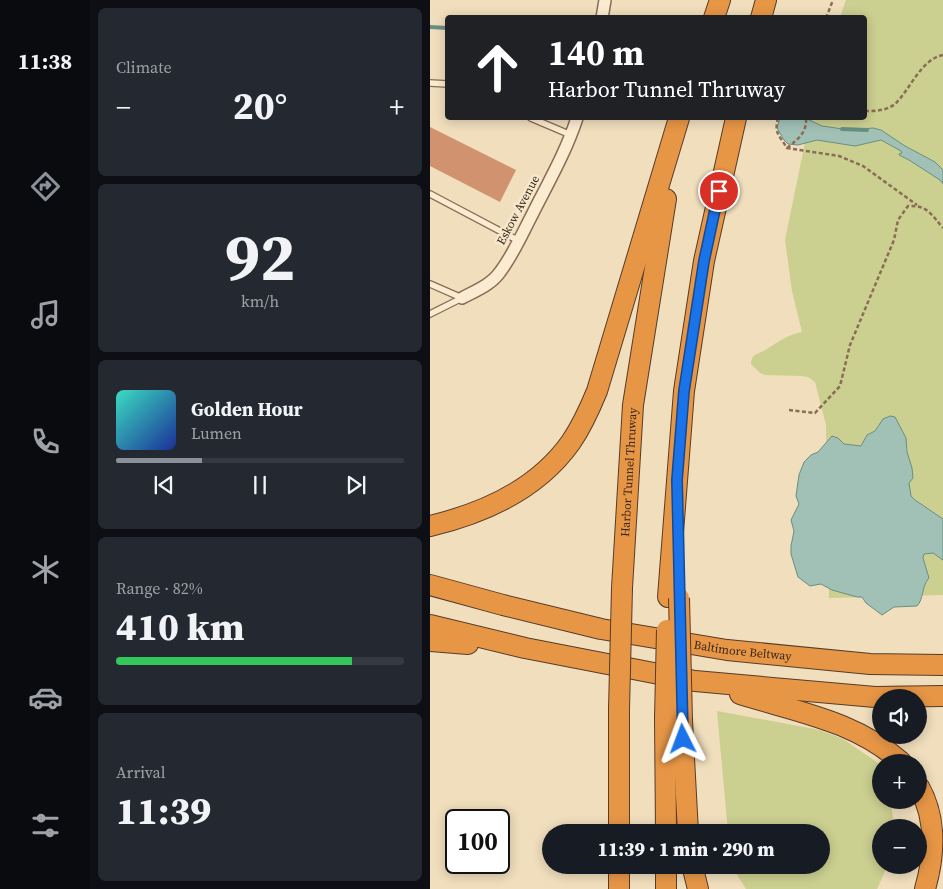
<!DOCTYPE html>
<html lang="en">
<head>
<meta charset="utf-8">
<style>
  body { margin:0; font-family:"Source Serif 4",serif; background:#242831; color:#f1f3f6; height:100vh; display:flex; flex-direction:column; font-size:19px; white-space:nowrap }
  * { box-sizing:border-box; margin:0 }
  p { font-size:16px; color:#9ea1a6 }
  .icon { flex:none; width:28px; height:28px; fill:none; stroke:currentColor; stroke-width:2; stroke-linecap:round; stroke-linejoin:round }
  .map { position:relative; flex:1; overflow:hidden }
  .drawer { display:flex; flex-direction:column; gap:8px; padding:8px; background:#0d0f14; width:340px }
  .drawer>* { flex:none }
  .hud { position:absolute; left:15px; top:15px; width:422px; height:105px; border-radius:5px; box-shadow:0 2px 12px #0003; background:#202124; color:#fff; overflow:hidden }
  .fabs { position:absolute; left:442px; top:689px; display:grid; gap:10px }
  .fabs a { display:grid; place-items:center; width:55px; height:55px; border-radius:50%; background:#171b24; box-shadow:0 2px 12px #0003; font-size:25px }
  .speed { position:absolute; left:15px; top:809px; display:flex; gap:10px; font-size:25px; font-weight:700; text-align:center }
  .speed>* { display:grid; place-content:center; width:65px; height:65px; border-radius:50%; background:#171b24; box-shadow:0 2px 12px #0003; line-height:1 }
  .speed .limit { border:2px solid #111; border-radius:8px; background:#fff; color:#111 }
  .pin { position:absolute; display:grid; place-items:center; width:42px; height:42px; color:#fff; margin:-21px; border:2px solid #fff; border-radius:50%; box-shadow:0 1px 5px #0007 }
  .me { position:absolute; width:55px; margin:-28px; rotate:357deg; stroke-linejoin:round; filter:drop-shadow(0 0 4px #0008) }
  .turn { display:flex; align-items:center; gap:18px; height:105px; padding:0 20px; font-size:22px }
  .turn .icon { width:65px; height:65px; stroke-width:2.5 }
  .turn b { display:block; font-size:35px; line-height:42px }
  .big { font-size:38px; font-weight:800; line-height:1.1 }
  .drawer .widget { flex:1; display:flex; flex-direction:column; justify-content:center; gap:8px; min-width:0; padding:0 18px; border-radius:8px; background:#242831 }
  .drawer .dial { align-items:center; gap:0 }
  .dial b { font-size:65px; line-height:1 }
  .song { display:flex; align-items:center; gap:15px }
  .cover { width:60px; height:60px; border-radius:8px; background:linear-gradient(135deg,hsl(170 70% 55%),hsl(230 70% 35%)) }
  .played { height:5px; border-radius:2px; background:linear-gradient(90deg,#8c9099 30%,#363941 30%) }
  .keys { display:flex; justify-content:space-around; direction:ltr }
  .heat { display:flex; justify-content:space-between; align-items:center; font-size:28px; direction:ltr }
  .charge { height:8px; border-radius:4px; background:linear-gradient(90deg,#34c759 82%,#363941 0) }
  .trip { position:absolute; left:112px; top:824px; width:288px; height:50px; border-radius:25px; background:#171b24; box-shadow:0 2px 12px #0003; font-weight:800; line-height:50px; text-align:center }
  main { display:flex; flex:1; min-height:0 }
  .tabs { display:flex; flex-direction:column; width:90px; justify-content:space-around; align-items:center; background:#090b0e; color:#9ea1a6 }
  .tabs .icon { width:35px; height:35px }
  .tabs .selected { color:#8c9099 }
  .tabs b { font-size:22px; color:#f1f3f6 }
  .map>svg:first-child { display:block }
</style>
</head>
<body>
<main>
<nav class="tabs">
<b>11:38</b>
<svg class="icon selected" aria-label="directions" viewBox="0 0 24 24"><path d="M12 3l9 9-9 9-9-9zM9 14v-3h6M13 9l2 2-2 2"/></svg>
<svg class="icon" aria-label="music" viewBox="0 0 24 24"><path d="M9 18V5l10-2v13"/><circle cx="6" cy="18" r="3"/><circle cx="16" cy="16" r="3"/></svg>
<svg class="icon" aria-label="phone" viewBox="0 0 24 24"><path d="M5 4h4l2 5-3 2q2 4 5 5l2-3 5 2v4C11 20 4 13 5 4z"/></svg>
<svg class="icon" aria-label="climate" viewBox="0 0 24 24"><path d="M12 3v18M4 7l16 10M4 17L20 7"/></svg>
<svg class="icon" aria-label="car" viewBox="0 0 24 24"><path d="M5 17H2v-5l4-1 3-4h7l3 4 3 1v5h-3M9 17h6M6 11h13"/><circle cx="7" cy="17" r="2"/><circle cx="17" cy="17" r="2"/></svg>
<svg class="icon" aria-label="filters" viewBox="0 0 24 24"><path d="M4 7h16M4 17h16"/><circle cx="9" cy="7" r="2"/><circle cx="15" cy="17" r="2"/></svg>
</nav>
<section class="drawer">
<div class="widget"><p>Climate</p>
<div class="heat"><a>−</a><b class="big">20°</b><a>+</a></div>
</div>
<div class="widget dial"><b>92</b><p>km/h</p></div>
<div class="widget">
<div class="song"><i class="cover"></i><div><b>Golden Hour</b><p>Lumen</p></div></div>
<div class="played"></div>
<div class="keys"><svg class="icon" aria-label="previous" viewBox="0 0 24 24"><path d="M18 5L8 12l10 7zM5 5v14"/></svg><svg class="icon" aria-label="pause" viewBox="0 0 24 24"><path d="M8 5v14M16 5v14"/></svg><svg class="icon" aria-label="next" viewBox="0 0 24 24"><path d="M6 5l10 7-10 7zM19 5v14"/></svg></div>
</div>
<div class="widget"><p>Range · 82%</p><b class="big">410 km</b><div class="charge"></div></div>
<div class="widget"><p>Arrival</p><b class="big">11:39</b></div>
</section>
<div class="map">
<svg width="513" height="889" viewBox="0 0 513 889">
  <rect width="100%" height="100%" fill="#f0debc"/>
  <g fill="#cbcf90">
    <path d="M416,0H513V595L399,598L396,425L385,382L378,377L372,376L335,375L330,373L321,364C321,353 329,354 337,349C349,341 358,335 372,332L362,291L355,240L380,118H435V18L410,17Z"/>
    <path d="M287,711L390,730L413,739L451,765V800H461L464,827L451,828V865H458L447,889H316L301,865H391V832H298Z"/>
  </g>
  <g fill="#a1c1b6" stroke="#688f83">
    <path d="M350,118H375L392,126L420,130L443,128L451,130L475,146L505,162L513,170V184L510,180L479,160L469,155V154L472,153L471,151L451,140L425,146L387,140L368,145L358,144L354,140L347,128Z"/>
    <path d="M460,416L465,417L476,438L477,452L482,468L483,478L479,483L481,496L485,500L513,519V560L503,553L494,554L493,558L499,578C491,587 494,599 487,606L464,607L452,615L436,603L432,597H427L402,590L391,584L380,586L368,577L361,554V546L364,531L361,520L369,504L366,496L369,475L374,462L381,455L388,452L402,436L408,438L414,444L431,446L437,435L445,431L453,419Z"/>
  </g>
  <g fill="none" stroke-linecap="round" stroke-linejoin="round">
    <g stroke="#688f83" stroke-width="4">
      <path d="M0,27L18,28"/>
      <path d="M412,129L437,130"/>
    </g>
  </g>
  <path fill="#d1926f" d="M0,127L86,170L70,202L0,166Z"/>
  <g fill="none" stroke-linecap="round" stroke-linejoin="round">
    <g stroke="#896d55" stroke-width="8">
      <g id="lane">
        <path d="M0,83L18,84"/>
        <path d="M101,118L141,135"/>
        <path d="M0,194L89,241"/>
        <path d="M0,284L32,298L0,314"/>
      </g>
    </g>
    <g stroke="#896d55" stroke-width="14">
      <g id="street">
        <path d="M172,18L175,0"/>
        <path d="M32,298C45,291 61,285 70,272C83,255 92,234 102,215C118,183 136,152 147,118"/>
      </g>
    </g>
    <g stroke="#563c2a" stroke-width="22">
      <g id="highway">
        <path d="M284,18L290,0"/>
        <path d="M331,18L336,0"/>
        <path d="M0,526C55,513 108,489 141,442C152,426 160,408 167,391L249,118"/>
        <path id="s1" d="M0,585L73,605L171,629L297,650L440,664L513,665"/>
        <path id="s2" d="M192,588L203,405L236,199"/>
        <path d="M238,597L254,391L274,261L306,118"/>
        <path d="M0,625L95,648L265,681L445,697L513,696"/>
        <path d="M0,641L38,644"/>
        <path d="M310,694C367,712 426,721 471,762"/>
        <path d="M189,709V832"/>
        <path d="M235,718L236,832"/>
        <path d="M252,721L258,832"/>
        <path d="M489,787C507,819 505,854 495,889"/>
        <path d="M189,865V889"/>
        <path d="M236,865V889"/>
        <path d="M262,865L268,889"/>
      </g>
    </g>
    <g stroke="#896d55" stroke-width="2.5" stroke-dasharray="4 2.5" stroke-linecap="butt">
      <path d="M396,18L403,0"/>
      <path d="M435,111C445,111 456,111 465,104C480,90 491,59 513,55"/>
      <path d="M348,118C344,133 349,135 357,148L409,156L433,166L487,205"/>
      <path d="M357,148C368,139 377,133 376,118"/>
      <path d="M359,410L385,413L410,386L420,345L464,240L468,220L478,206C497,205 501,214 513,228"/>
    </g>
    <use href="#lane" stroke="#fbebd0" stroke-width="5.5"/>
    <use href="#street" stroke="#fbebd0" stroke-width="11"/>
    <use href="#highway" stroke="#e79646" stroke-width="20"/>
    <g stroke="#563c2a" stroke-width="22" stroke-linecap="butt">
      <g id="highway-bridge">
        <path d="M249,598L252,721"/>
        <path d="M189,709L192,588"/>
        <path d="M235,718L237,630"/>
      </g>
    </g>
    <use href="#highway-bridge" stroke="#e79646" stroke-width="20"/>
  </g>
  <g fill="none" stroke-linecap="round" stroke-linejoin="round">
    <g stroke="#114b97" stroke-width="12">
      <path id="route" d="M253,739L247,480L254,391L274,261L289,191"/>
    </g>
    <use href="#route" stroke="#1a73e8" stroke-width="9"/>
  </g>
  <g text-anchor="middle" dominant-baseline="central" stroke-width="5" stroke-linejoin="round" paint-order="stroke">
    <g font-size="12" fill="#37271b" stroke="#f7e8cc">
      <text transform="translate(88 210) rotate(-62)">Eskow Avenue</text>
      <text stroke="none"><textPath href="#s2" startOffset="116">Harbor Tunnel Thruway</textPath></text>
      <text stroke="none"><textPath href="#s1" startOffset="320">Baltimore Beltway</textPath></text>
    </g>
  </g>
</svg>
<div class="fabs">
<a><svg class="icon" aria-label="sound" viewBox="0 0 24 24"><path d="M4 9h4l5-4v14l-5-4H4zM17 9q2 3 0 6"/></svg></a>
<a>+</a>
<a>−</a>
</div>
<div class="speed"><div class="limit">100</div></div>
<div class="pin" style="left:289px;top:191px;background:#d93025"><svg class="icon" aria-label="arrive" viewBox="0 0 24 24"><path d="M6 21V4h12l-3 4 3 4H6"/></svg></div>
<svg class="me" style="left:253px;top:739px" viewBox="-20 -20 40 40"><path d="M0-17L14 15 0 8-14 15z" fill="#1a73e8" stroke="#fff" stroke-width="4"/></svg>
<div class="trip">11:39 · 1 min · 290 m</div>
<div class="hud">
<div class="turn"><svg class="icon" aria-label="ahead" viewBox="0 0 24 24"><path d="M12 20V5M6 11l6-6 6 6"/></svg><div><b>140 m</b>Harbor Tunnel Thruway</div></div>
</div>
</div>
</main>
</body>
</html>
